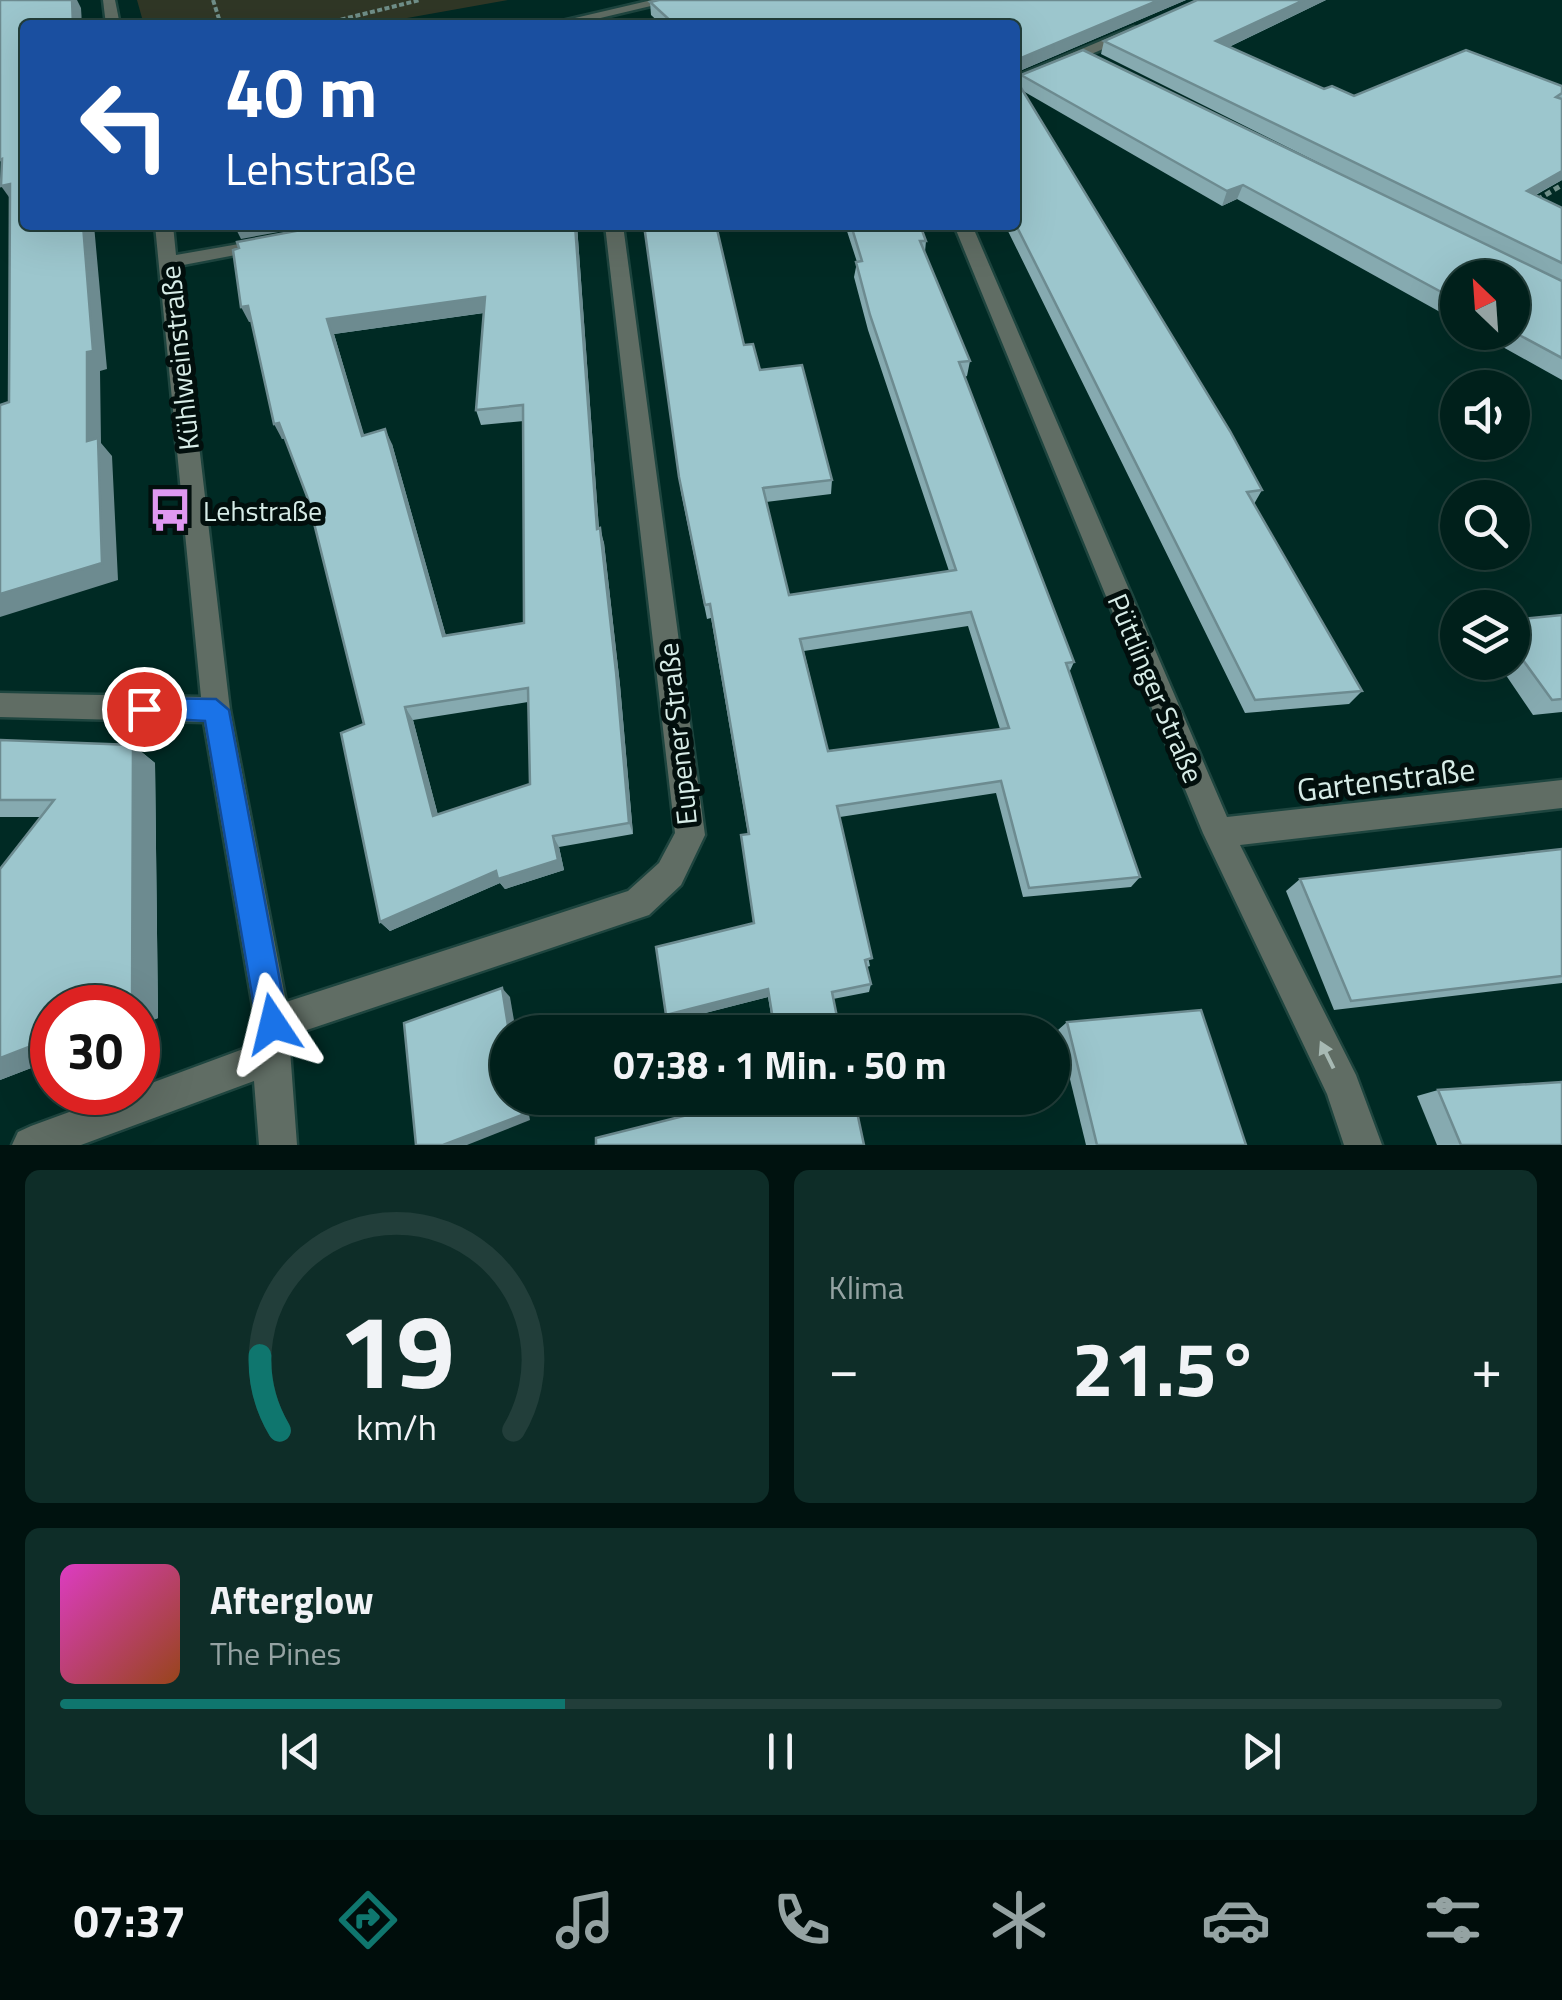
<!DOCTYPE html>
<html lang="de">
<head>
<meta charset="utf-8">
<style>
  body { margin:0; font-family:"Titillium Web",sans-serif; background:#0e2d28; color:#f1f3f6; height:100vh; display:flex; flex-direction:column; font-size:38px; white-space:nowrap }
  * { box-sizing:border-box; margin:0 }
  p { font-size:32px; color:#95a3a3 }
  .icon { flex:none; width:55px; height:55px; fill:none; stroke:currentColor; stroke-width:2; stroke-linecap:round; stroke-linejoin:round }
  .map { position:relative; height:1145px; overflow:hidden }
  .drawer { display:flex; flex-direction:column; gap:25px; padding:25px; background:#00120f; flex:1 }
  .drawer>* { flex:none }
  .banner { position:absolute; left:20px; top:20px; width:1000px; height:210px; border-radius:10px; box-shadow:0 10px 40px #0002,0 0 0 2px #223e3a; background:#1a4fa0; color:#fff; overflow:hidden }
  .needle { width:65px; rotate:335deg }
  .buttons { position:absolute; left:1440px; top:260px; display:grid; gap:20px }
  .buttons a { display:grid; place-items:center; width:90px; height:90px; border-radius:50%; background:#00201b; box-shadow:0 10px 40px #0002,0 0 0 2px #223e3a; font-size:50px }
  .speed { position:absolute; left:30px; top:985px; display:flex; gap:20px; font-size:50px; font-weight:700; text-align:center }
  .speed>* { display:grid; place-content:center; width:130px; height:130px; border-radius:50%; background:#00201b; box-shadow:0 10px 40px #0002,0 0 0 2px #223e3a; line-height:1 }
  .speed .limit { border:15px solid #d22; background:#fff; color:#111 }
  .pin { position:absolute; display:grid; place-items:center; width:85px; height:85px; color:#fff; margin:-42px; border:5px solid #fff; border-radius:50%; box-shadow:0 2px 10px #0007 }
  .me { position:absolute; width:110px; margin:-55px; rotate:350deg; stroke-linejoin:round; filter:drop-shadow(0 0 8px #0008) }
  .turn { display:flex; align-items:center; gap:35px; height:210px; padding:0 40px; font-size:45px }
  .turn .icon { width:130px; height:130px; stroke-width:2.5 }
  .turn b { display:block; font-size:70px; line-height:85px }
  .big { font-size:75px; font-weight:700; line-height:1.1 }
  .drawer .card { flex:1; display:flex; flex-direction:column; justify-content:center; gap:15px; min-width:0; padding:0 35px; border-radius:15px; background:#0e2d28 }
  .drawer .dial { align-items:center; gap:0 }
  .dial svg { height:260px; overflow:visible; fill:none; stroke:#223e3a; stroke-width:7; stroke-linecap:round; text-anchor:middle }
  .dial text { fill:#f1f3f6; stroke:none }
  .song { display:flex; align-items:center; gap:30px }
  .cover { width:120px; height:120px; border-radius:15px; background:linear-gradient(135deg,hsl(310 70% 55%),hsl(20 70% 35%)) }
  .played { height:10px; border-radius:5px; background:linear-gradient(90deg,#0f766e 35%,#223e3a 35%) }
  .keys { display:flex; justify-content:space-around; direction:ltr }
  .heat { display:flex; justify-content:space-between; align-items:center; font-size:55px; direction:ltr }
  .drawer .tiles { flex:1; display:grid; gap:25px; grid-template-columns:1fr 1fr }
  .card:last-child { grid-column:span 2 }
  .trip { position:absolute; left:490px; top:1015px; width:580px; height:100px; border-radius:50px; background:#00201b; box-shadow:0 10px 40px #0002,0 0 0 2px #223e3a; font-weight:700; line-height:100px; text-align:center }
  .tab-bar { display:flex; height:160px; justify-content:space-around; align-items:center; background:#000d0b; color:#95a3a3 }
  .tab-bar .icon { width:70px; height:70px }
  .tab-bar .on { color:#0f766e }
  .tab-bar b { font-size:45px; color:#f1f3f6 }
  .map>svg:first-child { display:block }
</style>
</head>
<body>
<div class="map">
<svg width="1562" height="1145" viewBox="0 0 1562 1145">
  <rect width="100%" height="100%" fill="#002a24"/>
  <path fill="#303726" d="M137,0H508L368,25H144Z"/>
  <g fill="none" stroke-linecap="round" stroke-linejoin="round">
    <g stroke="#1e453f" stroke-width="5">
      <g id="minor">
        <path d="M103,0H115L120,25H106Z"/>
        <path d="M652,0H676L571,25H545Z"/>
        <path d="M1134,27L1141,31L1139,34L1015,86V77Z"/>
        <path d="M155,225H173L176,255L267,239L276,244L267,249L178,266L230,710L286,1002L628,891L659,863L675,833L605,225H623L705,835L681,885L649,915L289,1036L297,1145H259L254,1081L81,1145H12L18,1132L31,1126L124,1092H138V1088L254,1045L256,1024L204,722L0,717V693L201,697Z"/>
        <path d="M954,225H972L1227,817L1562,780V808L1240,845L1356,1075L1382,1145H1344L1327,1094L1203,833Z"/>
      </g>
    </g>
    <g stroke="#708f89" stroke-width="4" stroke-dasharray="5 2.5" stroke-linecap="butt">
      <path d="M213,0L221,25"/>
      <path d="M319,25L420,0"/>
    </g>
    <path stroke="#708f89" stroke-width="5" stroke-dasharray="6 4" stroke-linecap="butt" d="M1537,200L1562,185"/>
    <use href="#minor" fill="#606d64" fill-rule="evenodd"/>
  </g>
  <g fill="#86aab0" fill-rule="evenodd">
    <path d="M659,0H1186L1015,73V25H662L651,15L650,2Z"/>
    <path d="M1197,0H1326L1229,47L1324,89L1354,96L1562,86V180L1536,195L1562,208V380L1476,332H1512V278H1458V322L1237,199L1222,206L1023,91L1262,490L1254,504L1362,691L1349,704L1245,713L1005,225H1015V78L1019,85L1021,75L1375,191L1101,54L1104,41Z"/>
    <path d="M577,225L599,529L604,543L620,685L633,834L559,847L564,870L505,889L500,883L390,931L380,922L364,724L308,499L285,438L282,439L251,322H249ZM484,313L476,410L481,425L524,421V623L446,636L392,444L364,436L334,334ZM528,702L530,784L438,815L413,720Z"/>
    <path d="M644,225L744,345L832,480L831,494L766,502L789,595L949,571L868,330L854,277L857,262L845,225H920L926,241L925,252L970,361L967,376L965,377L1074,662L1069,673L1140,877L1131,887L1023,897L996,793L840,817L870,966L867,967L871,984L869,992L833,999L840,1032H774L768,997L670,1022L666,1015L753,923L748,834L711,618L707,619L681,492ZM968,626L1000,729L828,751L804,651Z"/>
    <path d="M1562,615V712L1533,715L1497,662H1512V620Z"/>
    <path d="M0,740L133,745L155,763L158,1018L138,1026V1008H52V1060L0,1080L40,817H0Z"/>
    <path d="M1562,849V983L1334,1010L1286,891L1300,879Z"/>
    <path d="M1067,1022L1246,1145H1086L1058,1030Z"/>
    <path d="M1438,1090L1562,1145H1437L1417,1096Z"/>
  </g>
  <g fill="#6d8b90">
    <path d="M72,0H77L81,8L82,25H73Z"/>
    <path d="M1159,0H1186L1015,73L1016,60Z"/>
    <path d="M1304,0H1326L1212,55L1216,41Z"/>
    <path d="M1562,171V180L1517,205L1527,191Z"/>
    <path d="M10,184L14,204L1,186Z"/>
    <path d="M1243,185L1237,199L1222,206L1227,191Z"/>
    <path d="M83,225H94L107,369L100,371L101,443L112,456L118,580L0,617V594L87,441V352Z"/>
    <path d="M234,225H317L241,239Z"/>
    <path d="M575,225H577L600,543L597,529Z"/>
    <path d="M485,297L490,312L334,334L369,451L362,436L327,319Z"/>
    <path d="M248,306L256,321L249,322L241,307Z"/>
    <path d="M279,423L288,438L282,439L274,424Z"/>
    <path d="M385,429L392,444L450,650L443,636Z"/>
    <path d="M600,528L604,543L620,685L633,834L629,823Z"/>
    <path d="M405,707L413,720L441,827L433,816Z"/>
    <path d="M133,745L155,763L158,1018L138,1026V1008H130Z"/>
    <path d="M553,836L559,847L564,870L505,889L500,883L390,931L380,922Z"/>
    <path d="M502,988L510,997L516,1032H509Z"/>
    <path d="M768,989V997L670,1022L666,1015Z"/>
    <path d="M52,1038V1060L0,1080V1058Z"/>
    <path d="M519,1098H526L530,1120L467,1145H443Z"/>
  </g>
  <g fill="#9cc6cd" stroke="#6d8b90" stroke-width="2.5" fill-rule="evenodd">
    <path d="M0,0H72L73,25H25V225H83L93,351L87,352V441L98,438L102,563L0,594V405L9,402L10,184L1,186L2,159L0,160Z"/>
    <path d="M659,0H1159L1016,60L1015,65V25H675L650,2Z"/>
    <path d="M1197,0H1304L1216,41L1324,89L1332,86L1354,96L1466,50L1562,86V93L1556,97L1562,99V171L1527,191L1562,208V263L1104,41Z"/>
    <path d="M1083,50L1562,281V358L1512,331V278H1458V301L1243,185L1227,191L1021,75Z"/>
    <path d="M1015,78L1230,431L1262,490L1247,492L1362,691L1255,700L1015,223Z"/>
    <path d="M328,225H575L597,529L600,528L616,672L629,823L553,836L558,860L498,879L496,871L380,922L341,733L364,724L308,499L279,423L274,424L248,306L241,307L233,250L239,248L237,242ZM485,297L476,410L523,405L524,623L443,636L385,429L362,436L327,319ZM528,688L530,784L433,816L405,707Z"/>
    <path d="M644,225H716L744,345L753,344L760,370L802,365L832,480L763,488L789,595L956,570L870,315L856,262L862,261L851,225H920L926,241H920L970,361L959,362L1074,662L1066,663L1140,877L1029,888L1001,781L837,806L872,958L865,960L871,984L832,992L840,1032H775L768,989L666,1015L656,947L754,923L741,835L749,834L710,604L705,605L679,477ZM971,612L1009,728L828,751L800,639Z"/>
    <path d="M1562,615V699L1552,700L1512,645V620Z"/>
    <path d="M0,740L133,745L132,1007L52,1008V1038L0,1058V869L54,800H0Z"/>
    <path d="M1562,849V976L1351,1001L1300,879Z"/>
    <path d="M502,988L509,1032L508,1098H519L522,1115L443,1145H416L404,1023Z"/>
    <path d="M1201,1010L1246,1145H1097L1067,1022Z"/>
    <path d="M1562,1082V1145H1461L1438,1090Z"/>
    <path d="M755,1098H854L864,1145H596V1138Z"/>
  </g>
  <defs><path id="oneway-solid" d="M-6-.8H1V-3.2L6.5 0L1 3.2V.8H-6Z" transform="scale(2.5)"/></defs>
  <use fill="#a7b9b3" href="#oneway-solid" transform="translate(1327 1055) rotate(-116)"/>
  <path fill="#1a73e8" stroke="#114b97" stroke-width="2.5" d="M144,698L216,699L229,710L288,1024L284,1035L273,1039L262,1035L257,1024L205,721L135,717L132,709L135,701Z"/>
  <defs>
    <g id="bus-bare" transform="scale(3.45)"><path d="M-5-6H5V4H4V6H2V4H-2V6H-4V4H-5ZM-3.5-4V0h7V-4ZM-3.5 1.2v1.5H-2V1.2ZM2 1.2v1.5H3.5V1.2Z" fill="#df98f1" stroke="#020f0d" stroke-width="2.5" paint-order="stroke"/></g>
  </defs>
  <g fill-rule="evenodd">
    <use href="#bus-bare" x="170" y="510"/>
  </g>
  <g text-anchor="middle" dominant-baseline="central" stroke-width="10" stroke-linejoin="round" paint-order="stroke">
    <g font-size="28" fill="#d7ece7" stroke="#020f0d">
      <text transform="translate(179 358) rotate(-96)">Kühlweinstraße</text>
      <text transform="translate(1156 688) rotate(67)">Püttlinger Straße</text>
      <text transform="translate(677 734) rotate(-96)">Eupener Straße</text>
    </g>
    <g font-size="28" fill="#d7ece7" stroke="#020f0d" text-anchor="start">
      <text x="203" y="510">Lehstraße</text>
    </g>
    <g font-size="32" fill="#d7ece7" stroke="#020f0d">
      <text transform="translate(1386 779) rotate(-7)">Gartenstraße</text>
    </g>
  </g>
</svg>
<div class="buttons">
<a><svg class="needle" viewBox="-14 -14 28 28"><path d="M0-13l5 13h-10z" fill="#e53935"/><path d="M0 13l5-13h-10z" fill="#95a3a3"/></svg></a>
<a><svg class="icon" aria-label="sound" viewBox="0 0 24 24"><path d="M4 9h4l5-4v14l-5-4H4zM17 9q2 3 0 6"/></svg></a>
<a><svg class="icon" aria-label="search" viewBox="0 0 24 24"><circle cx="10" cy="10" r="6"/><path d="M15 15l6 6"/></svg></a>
<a><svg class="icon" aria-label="layers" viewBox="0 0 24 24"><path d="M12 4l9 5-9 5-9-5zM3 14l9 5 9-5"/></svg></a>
</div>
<div class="speed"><div class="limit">30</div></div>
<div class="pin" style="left:144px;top:709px;background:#d93025"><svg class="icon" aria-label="arrive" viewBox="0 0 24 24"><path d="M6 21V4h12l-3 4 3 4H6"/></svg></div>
<svg class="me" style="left:273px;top:1024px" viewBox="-20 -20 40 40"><path d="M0-17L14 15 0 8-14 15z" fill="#1a73e8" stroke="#fff" stroke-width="4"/></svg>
<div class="trip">07:38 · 1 Min. · 50 m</div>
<div class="banner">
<div class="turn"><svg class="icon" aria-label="left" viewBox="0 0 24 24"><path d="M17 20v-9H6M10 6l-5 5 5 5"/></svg><div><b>40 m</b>Lehstraße</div></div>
</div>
</div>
<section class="drawer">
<div class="tiles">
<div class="card dial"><svg viewBox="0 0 100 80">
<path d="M14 69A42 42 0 1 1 86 69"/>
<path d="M14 69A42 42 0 0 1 8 46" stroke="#0f766e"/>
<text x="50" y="56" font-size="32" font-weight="700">19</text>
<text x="50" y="72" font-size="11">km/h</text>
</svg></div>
<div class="card"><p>Klima</p>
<div class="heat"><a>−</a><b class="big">21.5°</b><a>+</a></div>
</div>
<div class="card">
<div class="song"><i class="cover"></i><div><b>Afterglow</b><p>The Pines</p></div></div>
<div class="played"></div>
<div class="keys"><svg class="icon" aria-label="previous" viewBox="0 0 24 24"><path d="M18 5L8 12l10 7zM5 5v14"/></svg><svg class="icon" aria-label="pause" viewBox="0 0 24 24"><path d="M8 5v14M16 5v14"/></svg><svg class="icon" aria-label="next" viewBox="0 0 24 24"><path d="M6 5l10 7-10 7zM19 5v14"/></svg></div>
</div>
</div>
</section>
<nav class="tab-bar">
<b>07:37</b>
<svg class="icon on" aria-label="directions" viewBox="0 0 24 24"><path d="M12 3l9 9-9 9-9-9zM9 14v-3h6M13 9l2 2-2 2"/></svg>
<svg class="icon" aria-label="music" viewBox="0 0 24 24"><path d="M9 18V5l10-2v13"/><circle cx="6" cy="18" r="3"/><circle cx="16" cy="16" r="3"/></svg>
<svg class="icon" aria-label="phone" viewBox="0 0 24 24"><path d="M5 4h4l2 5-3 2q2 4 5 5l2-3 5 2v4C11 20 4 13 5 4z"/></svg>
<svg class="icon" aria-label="climate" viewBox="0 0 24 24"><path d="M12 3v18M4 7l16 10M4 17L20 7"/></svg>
<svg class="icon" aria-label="car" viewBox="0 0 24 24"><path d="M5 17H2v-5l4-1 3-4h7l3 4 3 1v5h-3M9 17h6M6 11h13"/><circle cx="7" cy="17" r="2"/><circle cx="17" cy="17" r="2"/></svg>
<svg class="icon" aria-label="filters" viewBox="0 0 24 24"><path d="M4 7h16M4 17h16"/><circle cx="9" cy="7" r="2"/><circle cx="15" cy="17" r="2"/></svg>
</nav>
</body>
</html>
